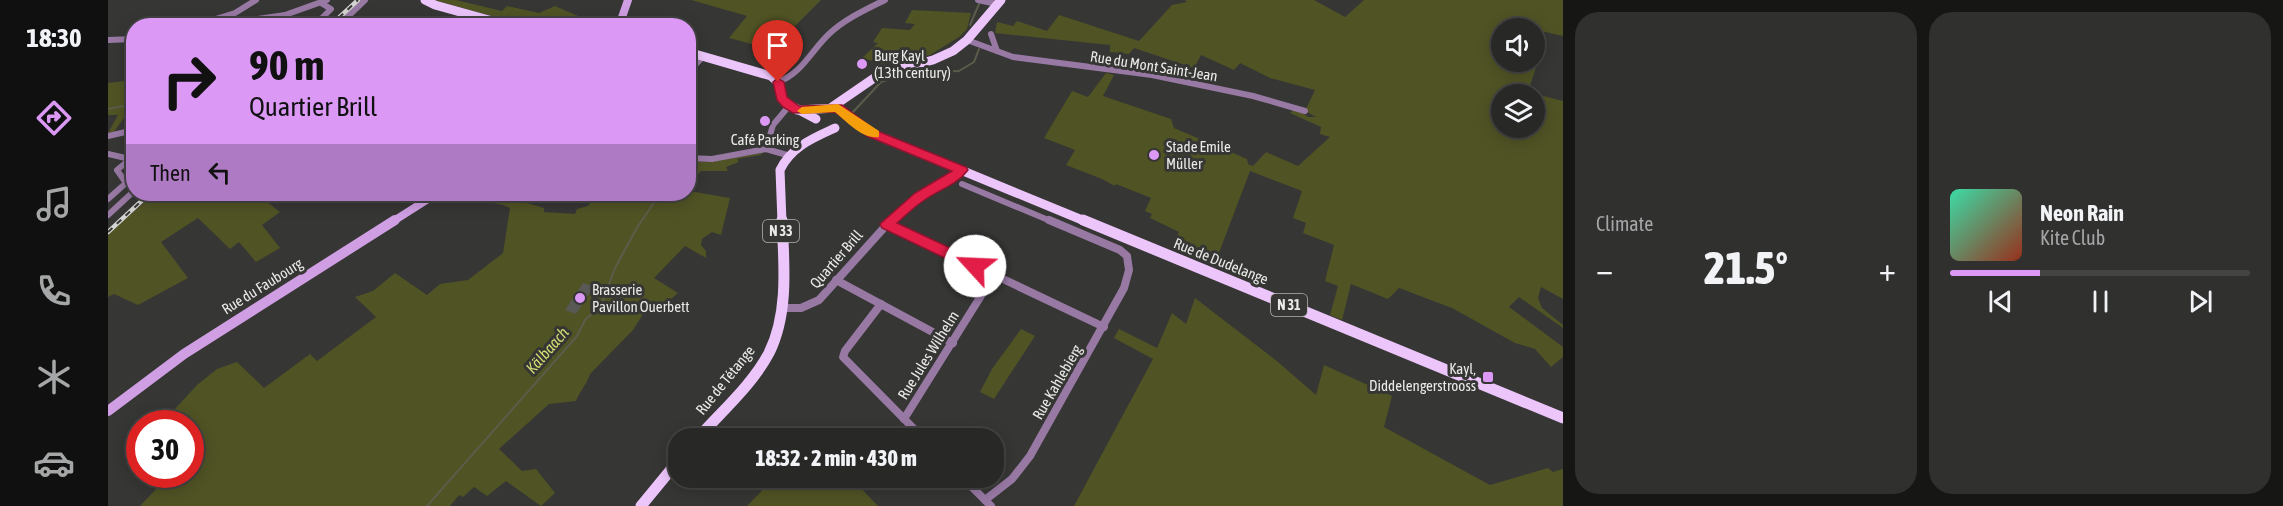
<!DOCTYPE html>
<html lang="en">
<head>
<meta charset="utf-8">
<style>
  body { margin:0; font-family:"Asap Condensed",sans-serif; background:#30302f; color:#f1f3f6; height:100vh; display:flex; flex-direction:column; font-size:22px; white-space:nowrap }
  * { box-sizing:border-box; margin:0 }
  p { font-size:20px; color:#a5a6a7 }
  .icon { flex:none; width:33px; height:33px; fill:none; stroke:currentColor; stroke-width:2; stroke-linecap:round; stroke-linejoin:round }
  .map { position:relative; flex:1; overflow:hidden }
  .side { display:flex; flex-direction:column; gap:12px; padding:12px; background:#161615; width:720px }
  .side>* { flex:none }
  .banner { position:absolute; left:18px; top:18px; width:570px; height:183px; border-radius:24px; box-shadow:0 3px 15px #0003,0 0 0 2px #444; background:#db99f5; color:#111; overflow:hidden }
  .fabs { position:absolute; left:1383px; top:18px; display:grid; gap:12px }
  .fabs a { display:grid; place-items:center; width:54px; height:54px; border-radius:50%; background:#282827; box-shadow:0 3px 15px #0003,0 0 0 2px #444; font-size:30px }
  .speed { position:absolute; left:18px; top:410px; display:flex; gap:12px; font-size:30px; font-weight:700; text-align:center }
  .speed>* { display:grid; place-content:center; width:78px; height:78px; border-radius:50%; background:#282827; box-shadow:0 3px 15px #0003,0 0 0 2px #444; line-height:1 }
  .speed .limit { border:9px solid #d22; background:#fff; color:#111 }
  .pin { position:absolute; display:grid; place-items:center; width:51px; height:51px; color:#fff; margin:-62px -26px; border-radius:50% 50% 50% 0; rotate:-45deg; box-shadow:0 0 6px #0007 }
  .pin .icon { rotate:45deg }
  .me { position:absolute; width:66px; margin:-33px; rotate:295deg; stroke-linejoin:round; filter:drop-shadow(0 0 4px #0008) }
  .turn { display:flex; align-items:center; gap:21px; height:126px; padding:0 24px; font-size:27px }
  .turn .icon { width:78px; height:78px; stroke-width:2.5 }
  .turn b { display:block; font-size:42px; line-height:51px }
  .then { display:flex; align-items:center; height:57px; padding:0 24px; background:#0003; gap:12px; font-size:22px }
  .big { font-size:45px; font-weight:800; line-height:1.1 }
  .side .card { flex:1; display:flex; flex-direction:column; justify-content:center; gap:9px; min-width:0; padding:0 21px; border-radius:24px; background:#30302f }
  .song { display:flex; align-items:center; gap:18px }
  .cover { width:72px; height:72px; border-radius:9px; background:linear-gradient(135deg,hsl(160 70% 55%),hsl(10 70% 35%)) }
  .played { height:6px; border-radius:3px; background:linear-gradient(90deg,#db99f5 30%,#444 30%) }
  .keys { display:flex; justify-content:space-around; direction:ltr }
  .heat { display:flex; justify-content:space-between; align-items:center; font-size:33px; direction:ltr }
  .side .tiles { flex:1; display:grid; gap:12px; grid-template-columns:repeat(2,1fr) }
  .trip { position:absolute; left:560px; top:428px; width:336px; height:60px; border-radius:24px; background:#282827; box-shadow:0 3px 15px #0003,0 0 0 2px #444; font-weight:800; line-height:60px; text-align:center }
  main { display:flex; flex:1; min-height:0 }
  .tabs { display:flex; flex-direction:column; width:108px; justify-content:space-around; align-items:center; background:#101010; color:#a5a6a7 }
  .tabs .icon { width:42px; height:42px }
  .tabs .selected { color:#db99f5 }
  .tabs b { font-size:27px; color:#f1f3f6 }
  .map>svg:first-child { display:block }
</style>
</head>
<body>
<main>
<nav class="tabs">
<b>18:30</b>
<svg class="icon selected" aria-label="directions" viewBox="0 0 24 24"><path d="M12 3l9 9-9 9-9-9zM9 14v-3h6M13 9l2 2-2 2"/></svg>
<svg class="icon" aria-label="music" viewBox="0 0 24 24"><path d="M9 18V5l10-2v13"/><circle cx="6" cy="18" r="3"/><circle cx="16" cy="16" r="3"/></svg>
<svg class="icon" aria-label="phone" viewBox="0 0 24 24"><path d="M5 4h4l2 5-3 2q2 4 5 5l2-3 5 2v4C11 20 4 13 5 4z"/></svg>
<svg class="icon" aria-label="climate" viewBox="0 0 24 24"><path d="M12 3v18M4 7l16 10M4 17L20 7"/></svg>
<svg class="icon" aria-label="car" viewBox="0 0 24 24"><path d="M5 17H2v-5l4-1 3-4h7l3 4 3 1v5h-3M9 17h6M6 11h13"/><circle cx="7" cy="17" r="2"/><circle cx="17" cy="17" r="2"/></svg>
</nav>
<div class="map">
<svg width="1455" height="506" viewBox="0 0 1455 506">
  <rect width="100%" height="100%" fill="#363634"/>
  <g fill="#505324" fill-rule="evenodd">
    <path d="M326,0H348L394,11L399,6L431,13L447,6L484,22L479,26L417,25Z"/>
    <path d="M583,0H713L683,30L667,50L621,38L639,16Z"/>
    <path d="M1077,0H1206L1237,17L1256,0H1455V36L1433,31L1435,46L1420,92L1455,101V299L1433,287L1430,298L1434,308L1455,325V328L1411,297L1401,307L1455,347V357L1443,367L1427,349L1407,343L1344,308L1291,288L1280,299L1243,284L1234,320L1222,315L1230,286L1217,281L1226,245L1195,233L1198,223L1185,218L1194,191L1142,171L1106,266L1063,248L1071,232L1042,218L1044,214L1037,211L1043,198L1008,184L1007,186L994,179L958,165L967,150L936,138L964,91L980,97L998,73L1006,75L995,96L1063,119L1066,128L1139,159L1140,164L1145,166L1158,152L1190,166L1222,137L1212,134L1213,127L1182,113L1185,110L1194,112L1200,117H1208L1197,111L1207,90L1162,78L1132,63L1126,70L1093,55L1086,68L1026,48L1021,54L1002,52V45L887,33L889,22L905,26L909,21L939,31L951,15L1031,41L1064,5L1079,2ZM1394,28H1426V62H1394ZM1394,94H1426V128H1394Z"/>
    <path d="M804,10L863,13L859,29L851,37L822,55L778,65L754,58L770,43L765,42L774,28L802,30L807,24L797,23Z"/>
    <path d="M25,80V109H22L6,132L0,133L10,115H0V83Z"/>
    <path d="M654,153L653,155L629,159L631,162L618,167L620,171H593L581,183V161L603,162Z"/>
    <path d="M581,191L622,198L613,235L604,232L594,239L593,245L598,251V258L577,246L546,278L570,293L546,314L537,311L525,330L482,374C480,382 472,391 468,401L441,404L391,449L414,471L428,469L447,493L433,506L398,481L379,496L366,487L355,497L351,495L342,506H32L51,486L34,474H82V423H54L89,385L109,369L129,362L156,388L202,354L209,361L268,317L247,297L265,291L287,273L319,295L332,284L360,280L395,253L402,208C386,199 371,206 353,194L385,200L405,199L436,208V212L467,214L469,209L480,206L485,198L499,194H580Z"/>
    <path d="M46,194H152L150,195L172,212L154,225L172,248L148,262L131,242L122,249L90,218L53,242L80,278L30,305L6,294L0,297V234Z"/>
    <path d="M1087,298L1170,362L1208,395L1216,365L1284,396L1276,427L1382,485L1440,468L1445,472L1455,469V506H966L1045,359L1006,338L1011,329L1049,348L1064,313L1078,324Z"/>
    <path d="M913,329L927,336L886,399L872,392L884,369Z"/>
    <path d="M667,477H742L770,506H639Z"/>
  </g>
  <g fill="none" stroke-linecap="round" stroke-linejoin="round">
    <g stroke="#5b5d4a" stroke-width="2">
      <path d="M862,25L871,4"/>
      <path d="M0,109L26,104"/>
      <path d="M745,112L773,82L793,74L851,71L866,62L871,49"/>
      <path d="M580,171L583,170"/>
      <path d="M319,506L469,336L477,320L493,306L507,268L530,226L552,194"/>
    </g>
  </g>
  <path fill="#585855" d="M475,283L486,286L468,314L457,310Z"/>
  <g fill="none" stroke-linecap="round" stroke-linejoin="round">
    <g stroke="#9879a4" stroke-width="6">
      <path d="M870,0L889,4"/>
      <path d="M85,26L127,13L148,0"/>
      <path d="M102,26L177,15L219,0"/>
      <path d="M206,26L223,9L213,3"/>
      <path d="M230,26L257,0"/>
      <path d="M883,34L889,51"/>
      <path d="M0,40L26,39"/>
      <path d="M859,40L905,57L1044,75L1145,96L1197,111"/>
      <path d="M580,72L596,56"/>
      <path d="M670,82C694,73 703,51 721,34C737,19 757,10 777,0"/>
      <path d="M0,136L26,130"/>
      <path d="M658,149L665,125L681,106"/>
      <path d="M0,154L22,159"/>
      <path d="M580,158L604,159L658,149L679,155"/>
      <path d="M854,184L945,222"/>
      <path d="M0,199L18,183L9,170L26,156"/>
      <path d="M0,215L26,191"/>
      <path d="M782,222L811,197L854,170"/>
    </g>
    <g stroke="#9879a4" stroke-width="8">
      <path d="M779,224L996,327"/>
      <path d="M728,280L845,343"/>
      <path d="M773,304L737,351L735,357L815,438"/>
      <path d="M674,308H693L711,300L783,220"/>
      <path d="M796,419L886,275"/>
      <path d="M854,477L883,506"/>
      <path d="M877,500L904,479L922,456L1016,288L1021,270L1019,256L1012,250L941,220"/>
    </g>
    <g stroke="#cf9ee3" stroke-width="8">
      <path d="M511,26L520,0"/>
      <path d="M284,222L328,194"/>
    </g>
    <path stroke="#cf9ee3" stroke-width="10" d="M0,411L76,354L287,220"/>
    <g stroke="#ecc6fb" stroke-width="9">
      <path d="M317,0L327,5L402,26"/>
      <path d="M580,52L663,76L670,82L676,102L708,119"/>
      <path d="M724,107L772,74L825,60L845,51L859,40L893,0"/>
      <path d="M689,110L730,108L763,133L979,222"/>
      <path d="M674,222L672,170C683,147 705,138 727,128"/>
    </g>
    <g stroke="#ecc6fb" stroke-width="11">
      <path d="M975,220L1455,418"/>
      <path d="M590,438C614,411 644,385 661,353C681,313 676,263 674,220"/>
      <path d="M533,506L570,461"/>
    </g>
    <g stroke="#d3d3d1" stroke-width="4.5">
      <g id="rail">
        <path d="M222,26L250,0"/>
        <path d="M0,232L41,194"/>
      </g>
    </g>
    <use href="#rail" stroke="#363634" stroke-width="2" stroke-dasharray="6" stroke-linecap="butt"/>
  </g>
  <path fill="#e11d48" stroke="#92132f" stroke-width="1.5" d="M670,78L676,82L679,97L691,106L734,105L767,130L858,167L860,170C849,185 830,190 815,201C806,207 797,216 789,223L872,262L874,266L872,270H862L774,228L772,224L807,193L844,171L759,136L727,112L685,113L675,107L669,100L665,82Z"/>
  <path fill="#f59e0b" d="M730,104L771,131V137C755,140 738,121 727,112L694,114L689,111L694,107Z"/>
  <g fill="#db99f5" stroke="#363634" stroke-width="2">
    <circle cx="754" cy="64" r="6"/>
    <circle cx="657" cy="121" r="6"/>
    <circle cx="1046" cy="155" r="6"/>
    <circle cx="472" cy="298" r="6"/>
    <rect x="1374" y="371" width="12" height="12" rx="3"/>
  </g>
  <g text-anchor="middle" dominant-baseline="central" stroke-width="6" stroke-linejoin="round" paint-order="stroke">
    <g fill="#363634" stroke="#b4b4b2" stroke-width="1.5">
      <rect x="655" y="220" width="36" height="22" rx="4.5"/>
      <rect x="1163" y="294" width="36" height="22" rx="4.5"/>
    </g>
    <g font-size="14" font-weight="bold" fill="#eaeae8">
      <text x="673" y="231">N 33</text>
      <text x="1181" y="305">N 31</text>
    </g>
    <g font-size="15" fill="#eaeae8" stroke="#363634" text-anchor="start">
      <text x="766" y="55">Burg Kayl<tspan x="766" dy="17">(13th century)</tspan></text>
      <text x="657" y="139" text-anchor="middle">Café Parking</text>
      <text x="1058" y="146">Stade Emile<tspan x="1058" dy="17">Müller</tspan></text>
      <text x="484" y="289">Brasserie<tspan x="484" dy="17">Pavillon Ouerbett</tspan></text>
      <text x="1368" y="368" text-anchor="end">Kayl,<tspan x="1368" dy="17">Diddelengerstrooss</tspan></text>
    </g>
    <g font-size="15" fill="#eaeae8" stroke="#363634">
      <text transform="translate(1046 66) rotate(9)">Rue du Mont Saint-Jean</text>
      <text transform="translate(728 259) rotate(-49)">Quartier Brill</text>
      <text transform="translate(1113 261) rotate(22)">Rue de Dudelange</text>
      <text transform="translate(154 286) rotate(-32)">Rue du Faubourg</text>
      <text transform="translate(820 355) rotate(-58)">Rue Jules Wilhelm</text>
      <text transform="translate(617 380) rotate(-51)">Rue de Tétange</text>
      <text transform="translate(949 382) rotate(-60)">Rue Kahlebierg</text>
    </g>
    <g font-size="16" font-style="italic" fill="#d4dd72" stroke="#363634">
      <text transform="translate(439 350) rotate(-49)">Kälbaach</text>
    </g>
  </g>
</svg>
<div class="fabs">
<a><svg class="icon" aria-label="sound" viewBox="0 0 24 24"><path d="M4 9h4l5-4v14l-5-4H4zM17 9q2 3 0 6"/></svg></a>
<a><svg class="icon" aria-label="layers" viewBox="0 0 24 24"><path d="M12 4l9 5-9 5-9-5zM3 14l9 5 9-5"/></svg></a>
</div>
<div class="speed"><div class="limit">30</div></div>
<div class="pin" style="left:670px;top:82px;background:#d93025"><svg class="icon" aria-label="arrive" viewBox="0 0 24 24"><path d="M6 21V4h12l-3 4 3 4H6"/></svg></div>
<svg class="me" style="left:867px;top:266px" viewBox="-20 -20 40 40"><circle r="19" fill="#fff"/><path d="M0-13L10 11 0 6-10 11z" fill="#e11d48"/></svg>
<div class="trip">18:32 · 2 min · 430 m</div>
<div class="banner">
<div class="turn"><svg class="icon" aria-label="right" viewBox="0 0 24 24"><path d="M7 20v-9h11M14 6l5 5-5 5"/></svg><div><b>90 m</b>Quartier Brill</div></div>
<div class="then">Then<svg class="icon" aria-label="left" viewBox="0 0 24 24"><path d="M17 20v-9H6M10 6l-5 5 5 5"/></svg></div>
</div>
</div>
<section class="side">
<div class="tiles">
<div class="card"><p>Climate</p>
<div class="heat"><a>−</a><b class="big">21.5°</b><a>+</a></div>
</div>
<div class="card">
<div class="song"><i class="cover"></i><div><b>Neon Rain</b><p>Kite Club</p></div></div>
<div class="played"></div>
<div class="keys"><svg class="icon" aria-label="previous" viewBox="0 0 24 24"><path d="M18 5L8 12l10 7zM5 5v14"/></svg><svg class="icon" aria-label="pause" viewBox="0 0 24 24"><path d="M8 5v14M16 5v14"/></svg><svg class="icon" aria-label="next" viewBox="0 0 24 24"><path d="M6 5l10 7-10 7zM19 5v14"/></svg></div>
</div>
</div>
</section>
</main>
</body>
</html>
